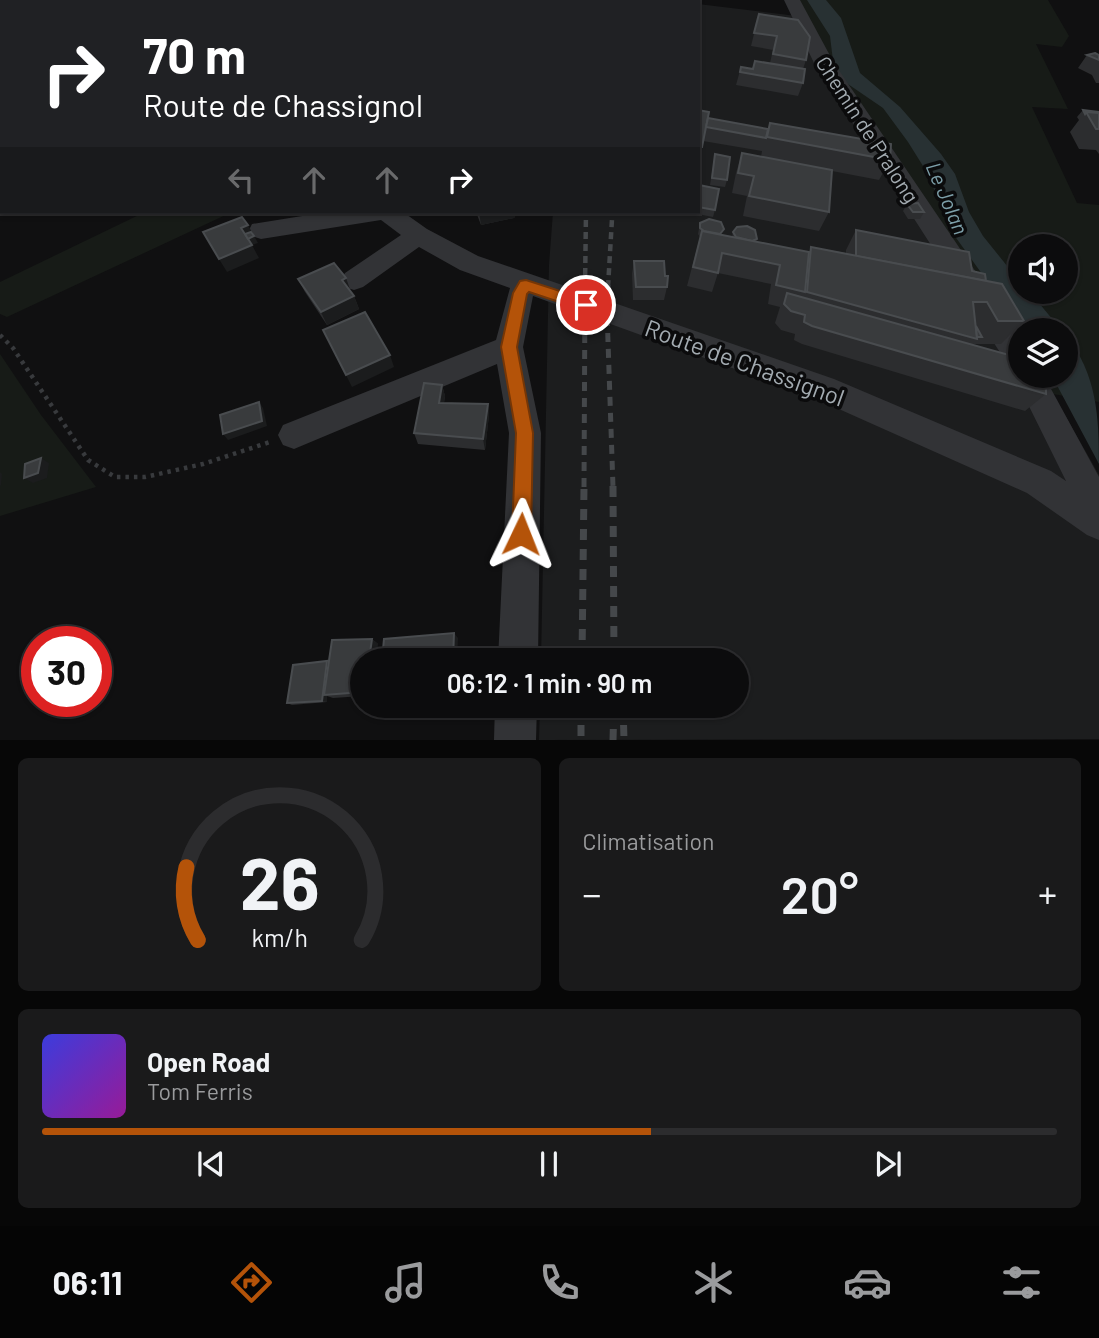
<!DOCTYPE html>
<html lang="fr">
<head>
<meta charset="utf-8">
<style>
  body { margin:0; font-family:Barlow,sans-serif; background:#1a1a1b; color:#f1f3f6; height:100vh; display:flex; flex-direction:column; font-size:26px; white-space:nowrap }
  * { box-sizing:border-box; margin:0 }
  p { font-size:23px; color:#9a9b9d }
  .icon { flex:none; width:38px; height:38px; fill:none; stroke:currentColor; stroke-width:2; stroke-linecap:round; stroke-linejoin:round }
  .map { position:relative; height:740px; overflow:hidden }
  .panel { display:flex; flex-direction:column; gap:18px; padding:18px; background:#070707; flex:1 }
  .panel>* { flex:none }
  .top-card { position:absolute; left:0px; top:0px; width:700px; height:214px; box-shadow:0 2px 5px #0004,0 0 0 2px #2c2c2e; background:#202124; color:#fff; overflow:hidden }
  .controls { position:absolute; left:1008px; top:234px; display:grid; gap:14px }
  .controls a { display:grid; place-items:center; width:70px; height:70px; border-radius:50%; background:#0c0c0d; box-shadow:0 2px 5px #0004,0 0 0 2px #2c2c2e; font-size:35px }
  .speed { position:absolute; left:21px; top:626px; display:flex; gap:14px; font-size:35px; font-weight:700; text-align:center }
  .speed>* { display:grid; place-content:center; width:91px; height:91px; border-radius:50%; background:#0c0c0d; box-shadow:0 2px 5px #0004,0 0 0 2px #2c2c2e; line-height:1 }
  .speed .limit { border:10px solid #d22; background:#fff; color:#111 }
  .pin { position:absolute; display:grid; place-items:center; width:60px; height:60px; color:#fff; margin:-30px; border:4px solid #fff; border-radius:50%; box-shadow:0 2px 7px #0007 }
  .me { position:absolute; width:77px; margin:-38px; rotate:2deg; stroke-linejoin:round; filter:drop-shadow(0 0 5px #0008) }
  .turn { display:flex; align-items:center; gap:24px; height:147px; padding:0 28px; font-size:32px }
  .turn .icon { width:91px; height:91px; stroke-width:2.5 }
  .turn b { display:block; font-size:49px; line-height:60px }
  .lanes { display:flex; align-items:center; height:66px; padding:0 28px; background:#0003; justify-content:center; gap:35px; direction:ltr }
  .lanes .off { opacity:.35 }
  .big { font-size:52px; font-weight:600; line-height:1.1 }
  .panel .widget { flex:1; display:flex; flex-direction:column; justify-content:center; gap:10px; min-width:0; padding:0 24px; border-radius:10px; background:#1a1a1b }
  .panel .dial { align-items:center; gap:0 }
  .dial svg { height:182px; overflow:visible; fill:none; stroke:#2c2c2e; stroke-width:7; stroke-linecap:round; text-anchor:middle }
  .dial text { fill:#f1f3f6; stroke:none }
  .song { display:flex; align-items:center; gap:21px }
  .cover { width:84px; height:84px; border-radius:10px; background:linear-gradient(135deg,hsl(240 70% 55%),hsl(300 70% 35%)) }
  .played { height:7px; border-radius:4px; background:linear-gradient(90deg,#b45309 60%,#2c2c2e 60%) }
  .keys { display:flex; justify-content:space-around; direction:ltr }
  .heat { display:flex; justify-content:space-between; align-items:center; font-size:38px; direction:ltr }
  .panel .tiles { flex:1; display:grid; gap:18px; grid-template-columns:1fr 1fr }
  .widget:last-child { grid-column:span 2 }
  .trip { position:absolute; left:350px; top:648px; width:399px; height:70px; border-radius:35px; background:#0c0c0d; box-shadow:0 2px 5px #0004,0 0 0 2px #2c2c2e; font-weight:600; line-height:70px; text-align:center }
  .menu { display:flex; height:112px; justify-content:space-around; align-items:center; background:#050505; color:#9a9b9d }
  .menu .icon { width:49px; height:49px }
  .menu .current { color:#b45309 }
  .menu b { font-size:32px; color:#f1f3f6 }
  .map>svg:first-child { display:block }
</style>
</head>
<body>
<div class="map">
<svg width="1099" height="740" viewBox="0 0 1099 740">
  <rect width="100%" height="100%" fill="#101011"/>
  <path fill="#1c1d1e" d="M698,4L805,17L829,61L1020,346V376L1053,394L1099,475V739L539,740L540,705H737V660H541L549,265L553,212H698Z"/>
  <g fill="#171b17" fill-rule="evenodd">
    <path d="M797,0H1048L1069,36L1062,47L1036,44L1068,109L1032,107L1077,203L1099,205V402L1053,394L1041,376H1066V331H1020V346L829,61ZM1020,247H1066V292H1020Z"/>
    <path d="M145,212H232L7,317L0,314V282Z"/>
    <path d="M0,354L41,415L96,487L0,516Z"/>
  </g>
  <g fill="#283133">
    <path d="M807,0H826L841,18L860,73L900,107L941,154L955,174L969,212L983,236L1020,282V292H1030L1062,331H1023L949,228L928,174L908,142L883,108L842,80L834,69L830,36Z"/>
    <path d="M1066,335C1097,375 1099,416 1099,464L1052,376H1066Z"/>
  </g>
  <g fill="none" stroke-linecap="round" stroke-linejoin="round">
    <path stroke="#383a3d" stroke-width="4.5" stroke-dasharray="3.5 5" stroke-linecap="butt" d="M0,335L13,348L88,460L115,477H145L203,464L270,442"/>
    <g fill="#323336" fill-rule="evenodd">
      <path d="M262,0H278L279,2H262Z"/>
      <path d="M784,0H800L834,63L1020,337V376H1044L1099,477V540L1087,535L1027,493L812,397L533,296L523,347L541,433L538,660H498L509,433L497,364L294,449L283,445L278,435L283,425L496,340L510,288L460,270L419,247L363,287L354,290L345,287L341,280L345,273L401,235L381,220L261,239L252,236L249,230L252,224L327,212H403L427,229L478,256L834,379L1051,471L1066,481L1014,376L1017,371L1010,368L814,63Z"/>
      <path d="M0,38L2,39V50H0Z"/>
      <path d="M495,705H537L536,740H494Z"/>
    </g>
    <g stroke="#45484b" stroke-width="4.5" stroke-dasharray="7 5" stroke-linecap="butt">
      <path d="M585,287L586,212"/>
      <path d="M608,287L612,219"/>
    </g>
    <g stroke="#45484b" stroke-width="5" stroke-dasharray="9 7" stroke-linecap="butt">
      <path d="M608,285L607,312L613,487"/>
      <path d="M584,487L585,285"/>
    </g>
    <g stroke="#45484b" stroke-width="7" stroke-dasharray="11 9" stroke-linecap="butt">
      <path d="M613,486L614,660"/>
      <path d="M582,660L584,486"/>
      <path d="M581,705V740"/>
      <path d="M623,705L624,740"/>
      <path d="M613,740L614,705"/>
    </g>
  </g>
  <g fill="#2c2d2f">
    <path d="M195,0H239V1L196,2Z"/>
    <path d="M759,14L806,60L803,69V83L798,96L736,85L741,67L753,69L770,63L773,50L751,46Z"/>
    <path d="M1087,55H1099V83H1096L1092,75L1078,68Z"/>
    <path d="M698,110L708,118L768,129L770,123L890,160L879,180L832,171L829,212L819,231L743,216L747,196L732,193L736,173L742,153L761,157L762,151L703,141L698,164Z"/>
    <path d="M1083,110L1099,112V154L1096,150L1079,149L1070,132L1079,120L1077,117Z"/>
    <path d="M715,154L727,180L725,187L710,185Z"/>
    <path d="M698,187L715,210L713,217L692,213V212H698Z"/>
    <path d="M907,204L924,212L920,219H908L903,211Z"/>
    <path d="M476,212H518L514,218L481,225Z"/>
    <path d="M700,223L723,235L732,237L733,232L757,239L756,242L809,252L811,247L846,253V250L856,230L972,271L986,281L1024,321L1001,344H973L1046,394L1025,411L802,344L794,340L795,334L781,330L775,323L780,307L768,304L771,284L718,273L712,292L687,286L700,237L698,234Z"/>
    <path d="M634,261L667,287L664,300H633L632,274Z"/>
    <path d="M298,279L354,296L359,309L327,325L305,292Z"/>
    <path d="M442,385L445,396L444,403L488,404L489,415L485,450L418,444L414,433Z"/>
    <path d="M372,639L378,644L362,660V696L333,698L327,696V702L292,705L287,703L327,661L329,662Z"/>
  </g>
  <g fill="#1b1c1d">
    <path d="M0,0H7L8,2H2V5H0Z"/>
    <path d="M210,0H239V1L208,2Z"/>
    <path d="M2,69V87L0,88V70Z"/>
    <path d="M479,212H518L514,218L481,225Z"/>
    <path d="M248,225L258,243L252,245L259,258L227,272L219,259L241,228Z"/>
    <path d="M346,278L351,292L342,280Z"/>
    <path d="M354,296L359,309L327,325L321,312Z"/>
    <path d="M390,355L394,367L352,387L346,375Z"/>
    <path d="M442,385L445,396L442,415L439,403Z"/>
    <path d="M259,402L263,408L267,426L228,440L223,434Z"/>
    <path d="M488,404L489,415L485,450L483,439Z"/>
    <path d="M41,458L49,463L47,478L33,483L24,478Z"/>
    <path d="M0,472L2,474L1,485L0,486Z"/>
    <path d="M454,633L458,638L457,660H453Z"/>
    <path d="M372,639L378,644L377,660H369Z"/>
    <path d="M327,661L331,664L324,695L327,696V702L322,701Z"/>
  </g>
  <g fill="#393b3d" stroke="#494c4f" stroke-width="2">
    <path d="M446,0H466L465,2H445Z"/>
    <path d="M489,0H498L497,2H488Z"/>
    <path d="M499,0H505L518,2H498Z"/>
    <rect x="608" y="0" width="11" height="2"/>
    <rect x="619" y="0" width="38" height="2"/>
    <path d="M759,14L798,20L810,37L806,60L773,54L777,36L754,33Z"/>
    <path d="M1095,53L1099,55V60L1087,55Z"/>
    <path d="M0,56L2,57V69L0,70Z"/>
    <path d="M755,61L805,69L803,83L740,72L741,67L753,69Z"/>
    <path d="M698,110L709,112L702,147H698Z"/>
    <path d="M1083,110L1099,112V113L1086,112L1085,114Z"/>
    <path d="M1086,112L1099,113V129H1096Z"/>
    <path d="M708,118L768,129L766,138L706,127Z"/>
    <path d="M770,123L891,144L890,160L767,137Z"/>
    <path d="M742,153L832,170L829,212L749,196L754,176L738,173Z"/>
    <path d="M715,154L730,157L727,180L712,178Z"/>
    <path d="M699,185L719,189L715,210L698,207Z"/>
    <path d="M918,203L924,212H913L907,204Z"/>
    <path d="M242,217L248,225L241,228L252,245L219,259L203,232Z"/>
    <path d="M709,219L721,222L724,229L720,234L704,231L700,228V223Z"/>
    <path d="M747,226L755,230L757,239L752,241L736,237L733,232L737,227Z"/>
    <path d="M856,230L969,252L972,271L985,274L986,281L856,256Z"/>
    <path d="M702,231L809,252L805,292L776,285L780,265L722,253L718,273L693,267Z"/>
    <path d="M251,232L254,236L248,239L245,234Z"/>
    <path d="M811,247L1002,284L1024,321H998L987,302H973L977,339L807,292Z"/>
    <path d="M634,261H664L665,276H668L667,287H636Z"/>
    <path d="M334,263L346,278L342,280L354,296L321,312L298,279Z"/>
    <path d="M787,293L1020,358V376H1046V394L812,326L804,322L805,315L791,311L784,304Z"/>
    <path d="M365,312L390,355L346,375L323,330Z"/>
    <path d="M976,326L982,337H977Z"/>
    <path d="M424,383L442,385L439,403L488,404L483,439L414,433Z"/>
    <path d="M259,402L262,421L223,434L220,415Z"/>
    <path d="M41,458L38,473L24,478L25,464Z"/>
    <path d="M454,633L453,660H382L384,639Z"/>
    <path d="M372,639L369,660H362V692L324,695L332,640Z"/>
    <path d="M327,661L322,701L287,703L293,665Z"/>
  </g>
  <path fill="#b45309" stroke="#753606" stroke-width="2" d="M526,280L591,301L593,305L586,311L529,292L527,294L517,347L533,433L531,534L528,540L521,543L515,540L512,534L516,433L501,347L513,293L520,281Z"/>
  <g text-anchor="middle" dominant-baseline="central" stroke-width="7" stroke-linejoin="round" paint-order="stroke">
    <g font-size="21" fill="#a3abb1" stroke="#0b0b0c">
      <text transform="translate(868 129) rotate(57)">Chemin de Pralong</text>
    </g>
    <g font-size="21" font-style="italic" fill="#7d9fa9" stroke="#0b0b0c">
      <text transform="translate(948 198) rotate(67)">Le Jolan</text>
    </g>
    <g font-size="24" fill="#a3abb1" stroke="#0b0b0c">
      <text transform="translate(745 362) rotate(20)">Route de Chassignol</text>
    </g>
  </g>
</svg>
<div class="controls">
<a><svg class="icon" aria-label="sound" viewBox="0 0 24 24"><path d="M4 9h4l5-4v14l-5-4H4zM17 9q2 3 0 6"/></svg></a>
<a><svg class="icon" aria-label="layers" viewBox="0 0 24 24"><path d="M12 4l9 5-9 5-9-5zM3 14l9 5 9-5"/></svg></a>
</div>
<div class="speed"><div class="limit">30</div></div>
<div class="pin" style="left:586px;top:305px;background:#d93025"><svg class="icon" aria-label="arrive" viewBox="0 0 24 24"><path d="M6 21V4h12l-3 4 3 4H6"/></svg></div>
<svg class="me" style="left:521px;top:534px" viewBox="-20 -20 40 40"><path d="M0-17L14 15 0 8-14 15z" fill="#b45309" stroke="#fff" stroke-width="4"/></svg>
<div class="trip">06:12 · 1 min · 90 m</div>
<div class="top-card">
<div class="turn"><svg class="icon" aria-label="right" viewBox="0 0 24 24"><path d="M7 20v-9h11M14 6l5 5-5 5"/></svg><div><b>70 m</b>Route de Chassignol</div></div>
<div class="lanes"><svg class="icon off" aria-label="left" viewBox="0 0 24 24"><path d="M17 20v-9H6M10 6l-5 5 5 5"/></svg><svg class="icon off" aria-label="ahead" viewBox="0 0 24 24"><path d="M12 20V5M6 11l6-6 6 6"/></svg><svg class="icon off" aria-label="ahead" viewBox="0 0 24 24"><path d="M12 20V5M6 11l6-6 6 6"/></svg><svg class="icon" aria-label="right" viewBox="0 0 24 24"><path d="M7 20v-9h11M14 6l5 5-5 5"/></svg></div>
</div>
</div>
<section class="panel">
<div class="tiles">
<div class="widget dial"><svg viewBox="0 0 100 80">
<path d="M14 69A42 42 0 1 1 86 69"/>
<path d="M14 69A42 42 0 0 1 9 37" stroke="#b45309"/>
<text x="50" y="56" font-size="32" font-weight="700">26</text>
<text x="50" y="72" font-size="11">km/h</text>
</svg></div>
<div class="widget"><p>Climatisation</p>
<div class="heat"><a>−</a><b class="big">20°</b><a>+</a></div>
</div>
<div class="widget">
<div class="song"><i class="cover"></i><div><b>Open Road</b><p>Tom Ferris</p></div></div>
<div class="played"></div>
<div class="keys"><svg class="icon" aria-label="previous" viewBox="0 0 24 24"><path d="M18 5L8 12l10 7zM5 5v14"/></svg><svg class="icon" aria-label="pause" viewBox="0 0 24 24"><path d="M8 5v14M16 5v14"/></svg><svg class="icon" aria-label="next" viewBox="0 0 24 24"><path d="M6 5l10 7-10 7zM19 5v14"/></svg></div>
</div>
</div>
</section>
<nav class="menu">
<b>06:11</b>
<svg class="icon current" aria-label="directions" viewBox="0 0 24 24"><path d="M12 3l9 9-9 9-9-9zM9 14v-3h6M13 9l2 2-2 2"/></svg>
<svg class="icon" aria-label="music" viewBox="0 0 24 24"><path d="M9 18V5l10-2v13"/><circle cx="6" cy="18" r="3"/><circle cx="16" cy="16" r="3"/></svg>
<svg class="icon" aria-label="phone" viewBox="0 0 24 24"><path d="M5 4h4l2 5-3 2q2 4 5 5l2-3 5 2v4C11 20 4 13 5 4z"/></svg>
<svg class="icon" aria-label="climate" viewBox="0 0 24 24"><path d="M12 3v18M4 7l16 10M4 17L20 7"/></svg>
<svg class="icon" aria-label="car" viewBox="0 0 24 24"><path d="M5 17H2v-5l4-1 3-4h7l3 4 3 1v5h-3M9 17h6M6 11h13"/><circle cx="7" cy="17" r="2"/><circle cx="17" cy="17" r="2"/></svg>
<svg class="icon" aria-label="filters" viewBox="0 0 24 24"><path d="M4 7h16M4 17h16"/><circle cx="9" cy="7" r="2"/><circle cx="15" cy="17" r="2"/></svg>
</nav>
</body>
</html>
